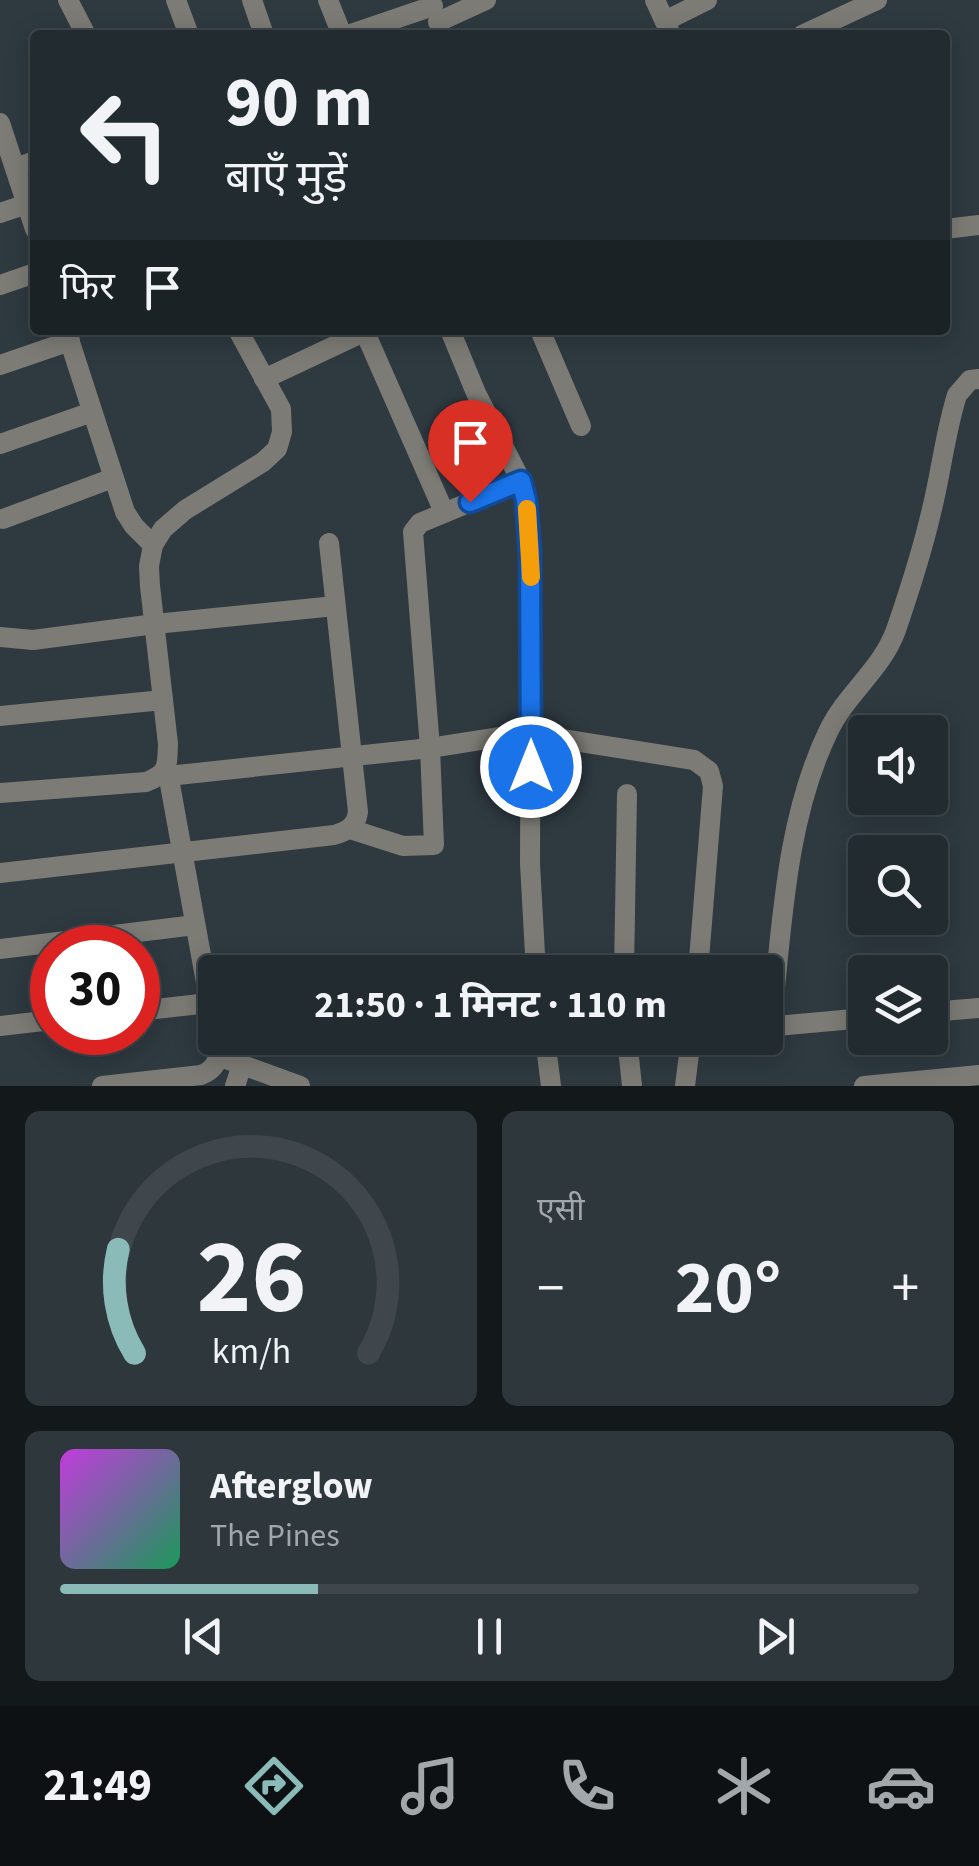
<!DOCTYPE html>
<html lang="hi">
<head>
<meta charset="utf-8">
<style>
  body { margin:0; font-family:"Source Sans 3","Noto Sans Devanagari",sans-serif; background:#2e373c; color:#f1f3f6; height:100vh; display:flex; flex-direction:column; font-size:38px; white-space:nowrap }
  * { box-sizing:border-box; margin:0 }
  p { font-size:32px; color:#a2a7ab }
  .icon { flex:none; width:55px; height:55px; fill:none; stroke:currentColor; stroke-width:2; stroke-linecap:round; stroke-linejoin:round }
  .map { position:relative; height:1086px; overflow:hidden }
  .drawer { display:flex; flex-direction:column; gap:25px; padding:25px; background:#13181a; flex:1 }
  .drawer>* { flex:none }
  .top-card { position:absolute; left:30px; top:30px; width:920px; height:305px; border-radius:10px; box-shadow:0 5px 25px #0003,0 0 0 2px #3f474c; background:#222b30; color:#f1f3f6; overflow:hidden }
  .controls { position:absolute; left:848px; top:715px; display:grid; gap:20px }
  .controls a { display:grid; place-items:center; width:100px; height:100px; border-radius:10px; background:#222b30; box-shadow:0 5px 25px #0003,0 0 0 2px #3f474c; font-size:50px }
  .speed { position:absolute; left:30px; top:925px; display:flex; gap:20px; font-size:50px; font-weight:700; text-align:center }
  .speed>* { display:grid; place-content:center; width:130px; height:130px; border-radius:50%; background:#222b30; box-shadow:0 5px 25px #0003,0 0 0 2px #3f474c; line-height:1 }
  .speed .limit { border:15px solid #d22; background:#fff; color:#111 }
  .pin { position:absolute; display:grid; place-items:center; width:85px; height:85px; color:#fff; margin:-102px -42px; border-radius:50% 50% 50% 0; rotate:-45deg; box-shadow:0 0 10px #0007 }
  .pin .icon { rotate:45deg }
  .me { position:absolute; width:110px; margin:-55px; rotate:0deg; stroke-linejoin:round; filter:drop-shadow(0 0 8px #0008) }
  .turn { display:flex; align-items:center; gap:35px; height:210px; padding:0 30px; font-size:45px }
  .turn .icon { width:130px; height:130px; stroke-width:2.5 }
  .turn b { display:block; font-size:70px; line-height:85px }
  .then { display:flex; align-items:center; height:95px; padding:0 30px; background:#0003; gap:20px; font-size:38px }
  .big { font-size:75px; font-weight:700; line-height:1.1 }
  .drawer .widget { flex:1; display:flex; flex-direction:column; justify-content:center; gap:15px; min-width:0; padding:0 35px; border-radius:15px; background:#2e373c }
  .drawer .dial { align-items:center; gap:0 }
  .dial svg { height:260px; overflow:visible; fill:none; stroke:#3f474c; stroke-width:7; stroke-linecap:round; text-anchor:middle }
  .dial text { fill:#f1f3f6; stroke:none }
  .song { display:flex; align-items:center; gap:30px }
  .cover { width:120px; height:120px; border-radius:15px; background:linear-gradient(135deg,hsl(290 70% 55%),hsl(150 70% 35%)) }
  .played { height:10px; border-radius:5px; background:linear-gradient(90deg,#8bbbb9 30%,#3f474c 30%) }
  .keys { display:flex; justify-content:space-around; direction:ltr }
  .heat { display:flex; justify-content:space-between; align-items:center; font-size:55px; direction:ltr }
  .drawer .tiles { flex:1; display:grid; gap:25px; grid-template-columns:1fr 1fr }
  .widget:last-child { grid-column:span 2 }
  .trip { position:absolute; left:198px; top:955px; width:585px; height:100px; border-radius:10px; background:#222b30; box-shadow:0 5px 25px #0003,0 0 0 2px #3f474c; font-weight:700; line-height:100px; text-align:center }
  .tab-bar { display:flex; height:160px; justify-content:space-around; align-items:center; background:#0e1113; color:#a2a7ab }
  .tab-bar .icon { width:70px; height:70px }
  .tab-bar .current { color:#8bbbb9 }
  .tab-bar b { font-size:45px; color:#f1f3f6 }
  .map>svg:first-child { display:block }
</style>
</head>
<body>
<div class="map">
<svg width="979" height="1086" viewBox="0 0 979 1086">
  <rect width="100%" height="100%" fill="#2e3940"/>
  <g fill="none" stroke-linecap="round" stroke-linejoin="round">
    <g stroke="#7d7b75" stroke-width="20">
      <path d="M68,0L86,35"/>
      <path d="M176,0L189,35"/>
      <path d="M252,0L264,35"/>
      <path d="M328,0L342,35"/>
      <path d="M655,0L671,35"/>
      <path d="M665,21L707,0"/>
      <path d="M438,22L486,0"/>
      <path d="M348,35L433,6"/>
      <path d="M802,35L877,0"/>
      <path d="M0,123L35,229"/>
      <path d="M16,168L35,161"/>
      <path d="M0,213L27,204"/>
      <path d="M945,229L979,225"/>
      <path d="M0,285L35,273"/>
      <path d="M66,330L125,512L134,526L153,545"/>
      <path d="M364,330L444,512"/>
      <path d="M450,330L476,393L521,481L526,500L531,581L530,864L536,972"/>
      <path d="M540,330L581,426"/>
      <path d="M0,365L70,341"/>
      <path d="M264,379L368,330"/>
      <path d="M0,444L92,412"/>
      <path d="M3,519L113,478"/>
      <path d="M0,637L33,640L155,624L335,606"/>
      <path d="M0,716L163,700"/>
      <path d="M167,768L215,1032"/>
      <path d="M168,776L430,748L513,735L549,737L694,760L709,771L713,786L698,972"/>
      <path d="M0,793L146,782C169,773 167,766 168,744L150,586L149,566L153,545L163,529L185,510L263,462L277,449L282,432L281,409L238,330"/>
      <path d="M350,829L403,846L434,845L430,748L413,532L420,523L521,481"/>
      <path d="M0,873L334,835C348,831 356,826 358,812L329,543"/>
      <path d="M0,949L195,925"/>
      <path d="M624,972L627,794"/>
      <path d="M138,1011L209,1003"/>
      <path d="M930,1012L979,1008"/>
      <path d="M0,1026L52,1020"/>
      <path d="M765,1027L865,1018"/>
      <path d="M771,1027C782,928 785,820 829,730C847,693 882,669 896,630C909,592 922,552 931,513C941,474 945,433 957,395L970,380L979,379"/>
      <path d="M545,1038L551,1086"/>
      <path d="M627,1038L632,1086"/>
      <path d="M218,1056L300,1086"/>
      <path d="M102,1086L201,1075C219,1068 220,1055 216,1038"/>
      <path d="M235,1086L242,1065"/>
      <path d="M685,1086L691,1038"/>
      <path d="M864,1086L979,1075"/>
    </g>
  </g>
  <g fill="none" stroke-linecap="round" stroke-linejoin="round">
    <g stroke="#114b97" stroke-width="25">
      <path id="route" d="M470,502L521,481L526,500L530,553L531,767"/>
    </g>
    <use href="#route" stroke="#1a73e8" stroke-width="18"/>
    <path stroke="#f59e0b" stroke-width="18" d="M527,509L531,577"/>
  </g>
</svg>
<div class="controls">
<a><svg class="icon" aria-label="sound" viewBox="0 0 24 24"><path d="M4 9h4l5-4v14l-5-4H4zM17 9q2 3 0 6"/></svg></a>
<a><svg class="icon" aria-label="search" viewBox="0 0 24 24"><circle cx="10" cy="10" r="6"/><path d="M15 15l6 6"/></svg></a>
<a><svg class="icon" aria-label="layers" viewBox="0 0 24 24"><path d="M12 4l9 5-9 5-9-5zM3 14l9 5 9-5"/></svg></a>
</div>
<div class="speed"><div class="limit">30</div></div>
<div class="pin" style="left:470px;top:502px;background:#d93025"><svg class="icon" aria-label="arrive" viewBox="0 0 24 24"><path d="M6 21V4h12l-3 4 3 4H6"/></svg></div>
<svg class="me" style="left:531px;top:767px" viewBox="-20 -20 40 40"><circle r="17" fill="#1a73e8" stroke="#fff" stroke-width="3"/><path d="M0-11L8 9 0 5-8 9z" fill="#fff"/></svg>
<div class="trip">21:50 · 1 मिनट · 110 m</div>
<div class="top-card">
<div class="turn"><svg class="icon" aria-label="left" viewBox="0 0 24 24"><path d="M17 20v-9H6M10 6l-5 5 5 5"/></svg><div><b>90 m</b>बाएँ मुड़ें</div></div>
<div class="then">फिर<svg class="icon" aria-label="arrive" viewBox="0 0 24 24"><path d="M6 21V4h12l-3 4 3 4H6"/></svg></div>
</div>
</div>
<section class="drawer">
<div class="tiles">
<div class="widget dial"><svg viewBox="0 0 100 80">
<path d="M14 69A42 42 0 1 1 86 69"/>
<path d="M14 69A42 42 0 0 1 9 37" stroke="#8bbbb9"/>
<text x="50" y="56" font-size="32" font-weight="700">26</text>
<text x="50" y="72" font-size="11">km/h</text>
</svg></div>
<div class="widget"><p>एसी</p>
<div class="heat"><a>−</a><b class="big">20°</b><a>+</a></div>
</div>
<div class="widget">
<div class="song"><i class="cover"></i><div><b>Afterglow</b><p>The Pines</p></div></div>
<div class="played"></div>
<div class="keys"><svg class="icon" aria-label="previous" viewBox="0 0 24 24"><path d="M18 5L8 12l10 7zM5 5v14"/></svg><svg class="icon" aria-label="pause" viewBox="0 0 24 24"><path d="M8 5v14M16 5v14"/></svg><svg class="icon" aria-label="next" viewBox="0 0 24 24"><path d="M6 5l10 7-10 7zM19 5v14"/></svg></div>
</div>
</div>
</section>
<nav class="tab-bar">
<b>21:49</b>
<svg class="icon current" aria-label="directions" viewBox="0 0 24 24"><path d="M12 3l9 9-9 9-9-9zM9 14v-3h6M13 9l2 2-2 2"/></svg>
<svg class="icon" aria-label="music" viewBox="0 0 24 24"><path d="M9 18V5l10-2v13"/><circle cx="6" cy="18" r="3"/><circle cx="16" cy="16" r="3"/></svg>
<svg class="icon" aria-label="phone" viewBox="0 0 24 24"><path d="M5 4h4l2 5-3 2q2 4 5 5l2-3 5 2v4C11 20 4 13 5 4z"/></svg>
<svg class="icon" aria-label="climate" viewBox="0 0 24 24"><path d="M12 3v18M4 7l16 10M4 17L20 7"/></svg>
<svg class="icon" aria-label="car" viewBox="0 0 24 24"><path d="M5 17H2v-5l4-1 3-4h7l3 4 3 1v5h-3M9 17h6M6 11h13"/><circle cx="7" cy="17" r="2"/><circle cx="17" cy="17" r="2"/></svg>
</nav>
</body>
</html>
